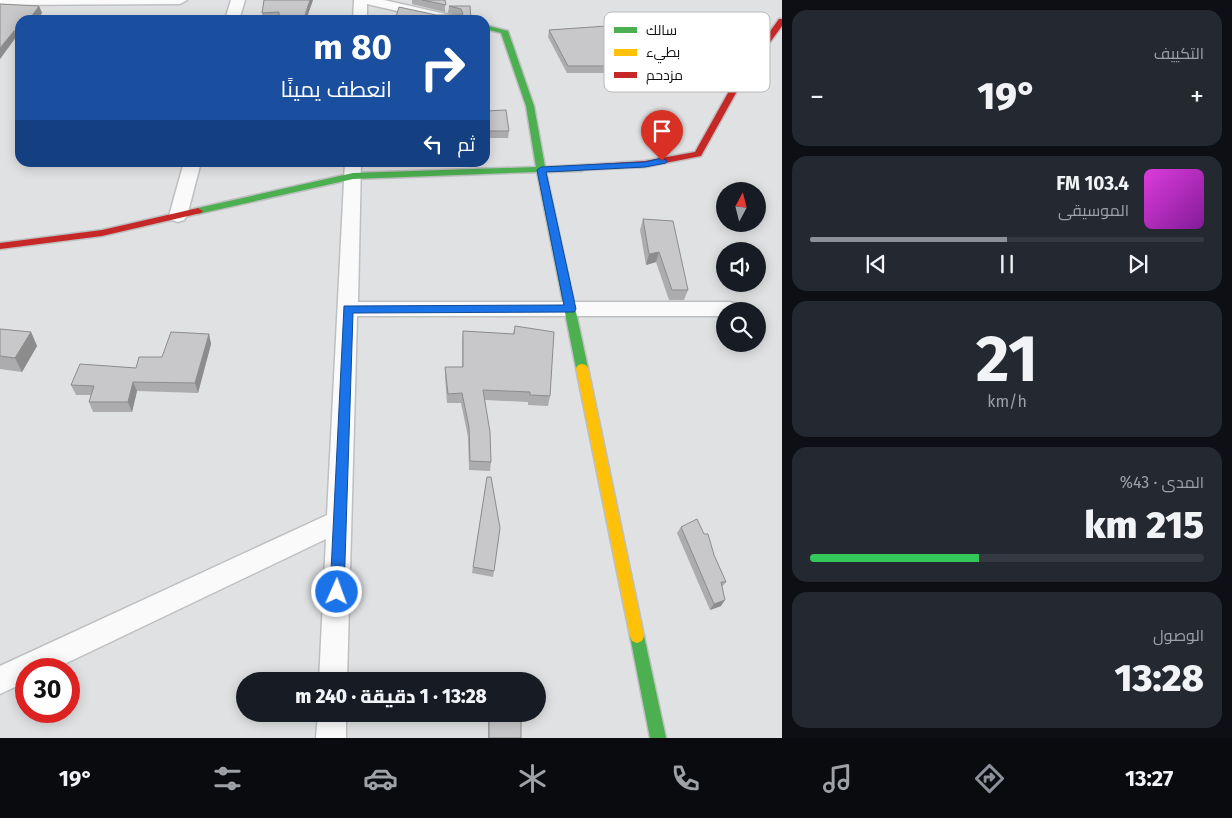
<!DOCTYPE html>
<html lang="ar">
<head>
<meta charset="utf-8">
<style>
  body { margin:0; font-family:"Fira Sans",Cairo,sans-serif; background:#242831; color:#f1f3f6; direction:rtl; height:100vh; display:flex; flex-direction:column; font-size:19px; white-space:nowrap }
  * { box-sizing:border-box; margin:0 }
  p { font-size:16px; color:#9ea1a6 }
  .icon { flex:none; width:28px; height:28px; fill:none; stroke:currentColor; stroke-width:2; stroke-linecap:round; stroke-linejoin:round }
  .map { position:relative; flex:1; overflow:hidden; direction:ltr }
  .details { display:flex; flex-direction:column; gap:10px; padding:10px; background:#0d0f14; width:450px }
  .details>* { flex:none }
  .banner { position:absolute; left:15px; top:15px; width:475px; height:152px; border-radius:15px; box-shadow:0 2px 12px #0003; direction:rtl; background:#1a4fa0; color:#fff; overflow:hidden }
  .needle { width:32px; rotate:7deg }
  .tools { position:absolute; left:716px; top:182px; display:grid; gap:10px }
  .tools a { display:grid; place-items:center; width:50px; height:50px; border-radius:50%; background:#171b24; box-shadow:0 2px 12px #0003; font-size:25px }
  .speed { position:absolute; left:15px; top:658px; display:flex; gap:10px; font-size:25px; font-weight:700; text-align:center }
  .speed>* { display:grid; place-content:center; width:65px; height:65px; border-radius:50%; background:#171b24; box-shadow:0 2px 12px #0003; line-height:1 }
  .speed .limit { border:8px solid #d22; background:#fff; color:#111 }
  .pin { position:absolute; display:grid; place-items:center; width:42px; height:42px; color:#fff; margin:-51px -21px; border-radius:50% 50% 50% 0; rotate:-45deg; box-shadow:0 0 5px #0007 }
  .pin .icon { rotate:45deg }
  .me { position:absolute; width:55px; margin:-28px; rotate:2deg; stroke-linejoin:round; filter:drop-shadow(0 0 4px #0008) }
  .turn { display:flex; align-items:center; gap:18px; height:105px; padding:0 15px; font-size:22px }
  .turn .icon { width:65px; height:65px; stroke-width:2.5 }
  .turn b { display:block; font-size:35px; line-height:42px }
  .then { display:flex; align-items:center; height:48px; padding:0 15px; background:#0003; gap:10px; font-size:19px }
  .big { font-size:38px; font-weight:800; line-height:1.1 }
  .details .card { flex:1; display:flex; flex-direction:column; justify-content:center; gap:8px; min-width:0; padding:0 18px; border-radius:15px; background:#242831 }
  .details .dial { align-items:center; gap:0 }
  .dial b { font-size:65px; line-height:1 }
  .song { display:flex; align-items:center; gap:15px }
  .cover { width:60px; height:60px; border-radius:8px; background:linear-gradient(135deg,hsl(300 70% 55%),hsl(290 70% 35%)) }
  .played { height:5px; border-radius:2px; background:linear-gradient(90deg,#8c9099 50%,#363941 50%) }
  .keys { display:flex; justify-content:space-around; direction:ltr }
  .heat { display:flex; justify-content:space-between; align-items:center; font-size:28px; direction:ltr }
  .charge { height:8px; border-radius:4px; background:linear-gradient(90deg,#34c759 43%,#363941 0) }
  .trip { position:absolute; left:236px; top:672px; width:310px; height:50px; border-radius:25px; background:#171b24; box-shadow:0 2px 12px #0003; font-weight:800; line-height:50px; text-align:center; direction:rtl }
  .tabs { display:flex; height:80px; justify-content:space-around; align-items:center; background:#090b0e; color:#9ea1a6 }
  .tabs .icon { width:35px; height:35px }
  .tabs .on { color:#8c9099 }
  .tabs b { font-size:22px; color:#f1f3f6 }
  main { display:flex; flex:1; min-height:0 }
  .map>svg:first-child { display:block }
</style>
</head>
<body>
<main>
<section class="details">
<div class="card"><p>التكييف</p>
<div class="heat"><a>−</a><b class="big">19°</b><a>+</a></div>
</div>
<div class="card">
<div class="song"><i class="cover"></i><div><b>103.4 FM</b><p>الموسيقى</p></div></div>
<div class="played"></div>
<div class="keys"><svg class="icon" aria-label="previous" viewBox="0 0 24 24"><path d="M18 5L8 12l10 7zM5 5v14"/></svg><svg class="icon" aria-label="pause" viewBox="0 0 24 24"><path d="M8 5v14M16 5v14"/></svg><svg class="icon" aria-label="next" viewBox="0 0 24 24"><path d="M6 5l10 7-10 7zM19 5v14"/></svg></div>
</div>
<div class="card dial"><b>21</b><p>km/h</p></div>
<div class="card"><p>المدى · 43%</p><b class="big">215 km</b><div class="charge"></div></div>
<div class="card"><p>الوصول</p><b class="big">13:28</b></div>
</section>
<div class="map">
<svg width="782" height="738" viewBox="0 0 782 738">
  <rect width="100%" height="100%" fill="#e0e1e3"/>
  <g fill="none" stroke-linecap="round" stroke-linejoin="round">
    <g stroke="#bebfc1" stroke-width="3">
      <g id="street">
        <path d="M0,0H187L180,4L0,5Z"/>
        <path d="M231,0H245L239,20H225Z"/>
        <path d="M354,0H384L459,17L461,20H436L367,4V20H353Z"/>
        <path d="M184,162H201L187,216L184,220L178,222L172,220L169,216Z"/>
        <path d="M345,162H361L358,302H730L737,304L740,309L739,311H725V316H357L347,681H319L326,539L54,669H26V682L0,694V666L327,515Z"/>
        <path d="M318,714H346V738H316Z"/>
      </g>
    </g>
    <g stroke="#bebfc1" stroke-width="3">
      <g id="fast">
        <path d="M485,25L508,31L534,106L545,167L582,165L586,168L582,171L546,172L588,368L586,371H578L576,368L537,172L353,179L198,214L193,211L198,208L353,173L536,167L526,106L501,33L485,29Z"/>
        <path d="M637,629L642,631L644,636L666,738H650L630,636L632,631Z"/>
      </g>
    </g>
    <g stroke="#bebfc1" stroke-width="3">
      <path id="slow" d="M582,364L586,365L588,368L644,636L642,641L637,643L632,641L630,636L576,368L578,365Z"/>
    </g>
    <g stroke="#bebfc1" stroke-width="3">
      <g id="jam">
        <path d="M779,19H782V26L746,75L701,156L645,167L579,170L578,168L582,165L645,161L695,152L738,75Z"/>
        <path d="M198,208L203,211L201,213L102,236L0,249V243L102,230Z"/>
      </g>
    </g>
    <use href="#street" fill="#fafafb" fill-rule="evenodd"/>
    <use href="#fast" fill="#4caf50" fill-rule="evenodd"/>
    <use href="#slow" fill="#ffc107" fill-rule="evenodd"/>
    <use href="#jam" fill="#c62828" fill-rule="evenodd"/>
  </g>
  <g fill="#acacae">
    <path d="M264,0H313L306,20L263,19L262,13Z"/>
    <path d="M412,0H445V12L412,4Z"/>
    <path d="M0,4L39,6L42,13L36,20H20V37H16L0,59Z"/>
    <path d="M449,6H470L471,20L436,15H458L448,13Z"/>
    <path d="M549,30L638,66L636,73H567L548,37Z"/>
    <path d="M485,111L509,131L508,138H485Z"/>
    <path d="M643,219L688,290L684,300H669L656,262L646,265L640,230Z"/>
    <path d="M515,326L550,396L548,406L528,405V402L485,400L491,462L490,471L469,470L468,437L461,403H447L445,377V367H462V341L463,331L513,334Z"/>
    <path d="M0,329L31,332L37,346L22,372L0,369Z"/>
    <path d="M209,334L211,344L198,393L137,391L132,412H93L89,402L91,395H76L71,385L136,368L162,357Z"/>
    <path d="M486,483L494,571L493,577L472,573Z"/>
    <path d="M681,527L714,555L726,582L722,587L721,606L710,610L677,533Z"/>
    <path d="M489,714L521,738H488V718Z"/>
  </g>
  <g fill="#8c8c8d">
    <path d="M310,0H313L306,20H304Z"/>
    <path d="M39,6L42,13L36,20H29Z"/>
    <path d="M14,31L16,37L0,59V48Z"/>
    <path d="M659,252L656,262L646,265L649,254Z"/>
    <path d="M31,332L37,346L22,372L15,358Z"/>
    <path d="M209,334L211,344L198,393L195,383Z"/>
    <path d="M133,382L137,391L132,412L128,402Z"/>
    <path d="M725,600L721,606L710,610L714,604Z"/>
  </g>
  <g fill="#c8c8ca" stroke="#8c8c8d">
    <path d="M264,0H310L304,18L279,17V12L262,13Z"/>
    <path d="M422,0H445L446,5Z"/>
    <path d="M0,4L39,6L29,20H20V31H14L0,48Z"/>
    <path d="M449,6H470L471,20H395L399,7L436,15H461L463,14L461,9Z"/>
    <path d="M621,25L638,66H568L549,30Z"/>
    <path d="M506,110L509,131H485V111Z"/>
    <path d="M643,219L673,221L688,290H672L659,252L649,254Z"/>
    <path d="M515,326L554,332L550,396L530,395V392L483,390L490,432L491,462L470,461L469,427L462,393L448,394L445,367H463V331L514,334Z"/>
    <path d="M0,329L31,332L15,358L0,356Z"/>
    <path d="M171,332L209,334L195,383L133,382L128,402H89L94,386L71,385L80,364L136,368L139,357H162Z"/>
    <path d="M487,477H491L500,528L494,571L473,567Z"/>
    <path d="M697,519L704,534H708L714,555L726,582H721L725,600L714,604L681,527Z"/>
    <path d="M489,714L521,715V738H489Z"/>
  </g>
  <path fill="#1a73e8" stroke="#114b97" d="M662,158L667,161L666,163L645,167L546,172L576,309L574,312L353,313L344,592L342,597L337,599L332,597L330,592L344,306L564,305L537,170L541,167L645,162Z"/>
  <rect x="604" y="12" width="166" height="80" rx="8" fill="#fff" stroke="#b8b8b8" stroke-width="1"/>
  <rect x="614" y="27" width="23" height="6" fill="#4caf50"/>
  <rect x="614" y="49" width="23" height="7" fill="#ffc107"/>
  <rect x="614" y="72" width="23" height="6" fill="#c62828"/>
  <g font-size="14" fill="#111213">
    <text x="646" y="35">سالك</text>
    <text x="646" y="57">بطيء</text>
    <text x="646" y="80">مزدحم</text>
  </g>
</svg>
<div class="tools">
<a><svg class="needle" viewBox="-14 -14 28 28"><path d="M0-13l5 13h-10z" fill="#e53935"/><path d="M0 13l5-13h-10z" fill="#9ea1a6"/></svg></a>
<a><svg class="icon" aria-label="sound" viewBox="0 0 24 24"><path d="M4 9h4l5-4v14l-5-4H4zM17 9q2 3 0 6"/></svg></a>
<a><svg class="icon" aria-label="search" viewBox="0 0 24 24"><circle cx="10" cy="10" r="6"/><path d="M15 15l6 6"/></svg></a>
</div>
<div class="speed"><div class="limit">30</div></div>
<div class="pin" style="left:662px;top:161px;background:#d93025"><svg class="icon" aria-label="arrive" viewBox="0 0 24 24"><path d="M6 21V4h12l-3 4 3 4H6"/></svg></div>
<svg class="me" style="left:337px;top:592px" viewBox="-20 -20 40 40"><circle r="17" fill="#1a73e8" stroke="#fff" stroke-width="3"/><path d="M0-11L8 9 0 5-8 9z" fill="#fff"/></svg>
<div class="trip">13:28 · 1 دقيقة · 240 m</div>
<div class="banner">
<div class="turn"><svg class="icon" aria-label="right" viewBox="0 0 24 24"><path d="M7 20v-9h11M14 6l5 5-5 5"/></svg><div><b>80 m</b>انعطف يمينًا</div></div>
<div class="then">ثم<svg class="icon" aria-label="left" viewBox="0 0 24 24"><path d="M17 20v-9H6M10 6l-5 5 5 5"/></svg></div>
</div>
</div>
</main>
<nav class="tabs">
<b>13:27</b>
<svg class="icon on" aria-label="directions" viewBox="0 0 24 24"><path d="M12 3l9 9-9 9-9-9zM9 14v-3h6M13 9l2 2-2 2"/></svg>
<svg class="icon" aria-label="music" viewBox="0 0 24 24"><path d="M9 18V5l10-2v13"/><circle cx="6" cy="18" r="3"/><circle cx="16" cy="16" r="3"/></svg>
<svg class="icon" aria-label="phone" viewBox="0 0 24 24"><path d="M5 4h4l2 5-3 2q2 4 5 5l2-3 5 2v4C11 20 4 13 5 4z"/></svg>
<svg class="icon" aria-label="climate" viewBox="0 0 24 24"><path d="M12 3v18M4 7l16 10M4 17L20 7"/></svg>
<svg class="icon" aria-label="car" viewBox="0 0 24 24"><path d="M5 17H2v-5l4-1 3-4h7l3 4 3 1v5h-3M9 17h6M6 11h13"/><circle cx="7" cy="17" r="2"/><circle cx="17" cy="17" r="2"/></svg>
<svg class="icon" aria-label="filters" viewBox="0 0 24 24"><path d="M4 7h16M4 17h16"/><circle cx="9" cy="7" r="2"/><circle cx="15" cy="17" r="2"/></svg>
<b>19°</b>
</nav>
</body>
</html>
